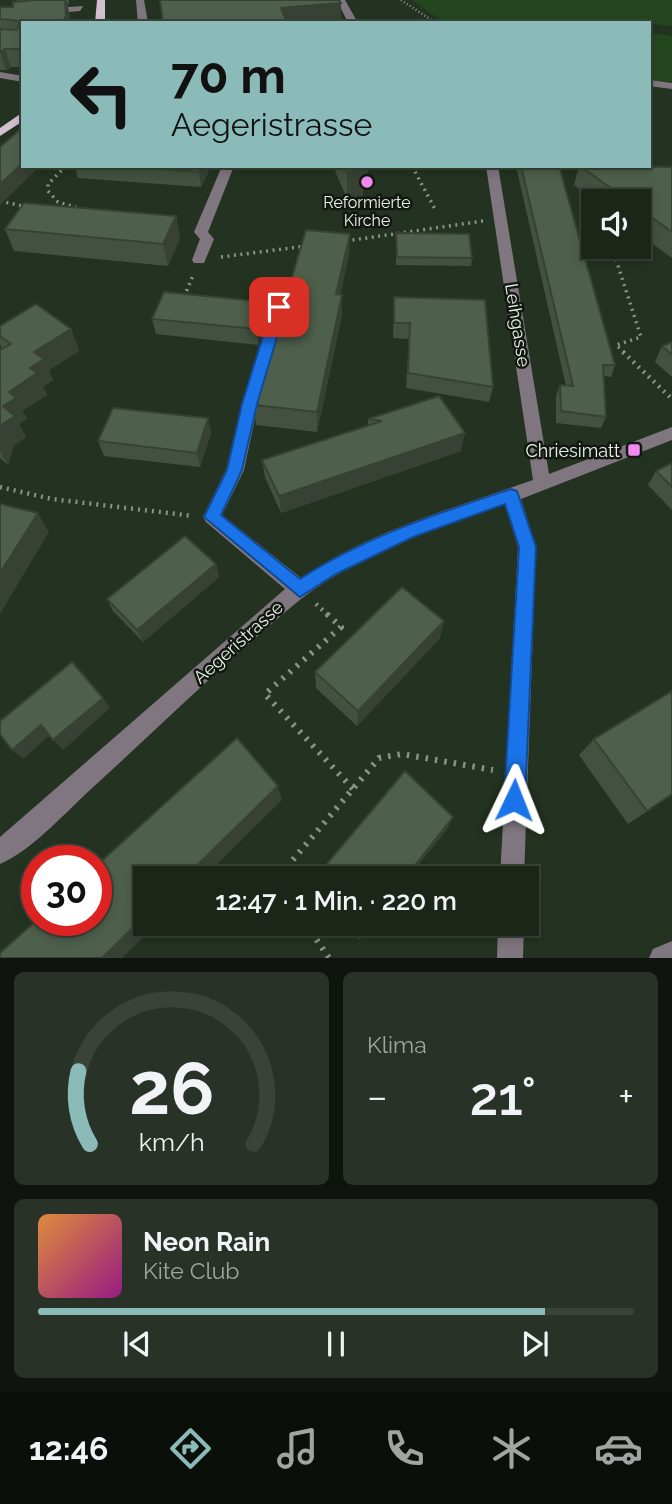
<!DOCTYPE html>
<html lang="de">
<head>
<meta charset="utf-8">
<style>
  body { margin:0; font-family:Raleway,sans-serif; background:#283226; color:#f1f3f6; height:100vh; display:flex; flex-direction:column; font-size:26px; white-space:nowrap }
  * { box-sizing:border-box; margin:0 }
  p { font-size:23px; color:#a0a5a2 }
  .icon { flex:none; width:38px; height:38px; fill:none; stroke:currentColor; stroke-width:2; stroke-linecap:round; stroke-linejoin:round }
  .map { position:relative; height:958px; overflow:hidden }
  .side { display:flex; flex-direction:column; gap:14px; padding:14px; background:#0f150e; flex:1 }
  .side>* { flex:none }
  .banner { position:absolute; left:21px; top:21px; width:630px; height:147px; border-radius:0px; box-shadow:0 4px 10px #0003,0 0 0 2px #394338; background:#8bbbb9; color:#111; overflow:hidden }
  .tools { position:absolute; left:581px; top:189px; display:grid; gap:14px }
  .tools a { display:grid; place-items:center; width:70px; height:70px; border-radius:0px; background:#1b2619; box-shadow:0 4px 10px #0003,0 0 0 2px #394338; font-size:35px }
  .speed { position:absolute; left:21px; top:845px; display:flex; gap:14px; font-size:35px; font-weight:700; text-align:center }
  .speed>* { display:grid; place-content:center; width:91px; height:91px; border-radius:50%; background:#1b2619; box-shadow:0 4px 10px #0003,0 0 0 2px #394338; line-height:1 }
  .speed .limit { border:10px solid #d22; background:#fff; color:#111 }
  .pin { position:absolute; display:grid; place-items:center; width:60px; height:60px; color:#fff; margin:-30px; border-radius:14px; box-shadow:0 4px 10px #0006 }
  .me { position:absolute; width:77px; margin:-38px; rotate:2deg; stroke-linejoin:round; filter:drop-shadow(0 0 5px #0008) }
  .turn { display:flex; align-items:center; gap:24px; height:147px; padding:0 35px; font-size:32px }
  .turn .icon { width:91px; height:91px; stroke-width:2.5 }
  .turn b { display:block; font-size:49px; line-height:60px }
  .big { font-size:52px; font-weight:600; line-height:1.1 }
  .side .card { flex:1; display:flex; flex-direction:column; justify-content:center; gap:10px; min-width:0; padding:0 24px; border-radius:10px; background:#283226 }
  .side .dial { align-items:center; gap:0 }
  .dial svg { height:182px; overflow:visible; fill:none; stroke:#394338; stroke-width:7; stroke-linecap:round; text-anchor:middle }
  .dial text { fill:#f1f3f6; stroke:none }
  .song { display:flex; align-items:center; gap:21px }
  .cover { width:84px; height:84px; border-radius:10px; background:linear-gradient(135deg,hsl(30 70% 55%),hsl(310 70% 35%)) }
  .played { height:7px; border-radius:4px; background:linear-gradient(90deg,#8bbbb9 85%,#394338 85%) }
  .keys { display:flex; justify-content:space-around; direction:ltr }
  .heat { display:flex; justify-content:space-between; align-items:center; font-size:38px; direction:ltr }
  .side .tiles { flex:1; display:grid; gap:14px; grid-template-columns:1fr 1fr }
  .card:last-child { grid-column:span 2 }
  .trip { position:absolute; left:133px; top:866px; width:406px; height:70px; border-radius:0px; background:#1b2619; box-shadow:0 4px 10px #0003,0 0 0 2px #394338; font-weight:600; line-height:70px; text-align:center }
  .tabs { display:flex; height:112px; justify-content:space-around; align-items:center; background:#0b0f0a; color:#a0a5a2 }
  .tabs .icon { width:49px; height:49px }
  .tabs .active { color:#8bbbb9 }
  .tabs b { font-size:32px; color:#f1f3f6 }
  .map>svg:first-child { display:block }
</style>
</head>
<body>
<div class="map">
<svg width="672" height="958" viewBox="0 0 672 958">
  <rect width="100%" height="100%" fill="#243321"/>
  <path fill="#24461f" d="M412,0H672V26L653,24L652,33L672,36V82L649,81V23H445Z"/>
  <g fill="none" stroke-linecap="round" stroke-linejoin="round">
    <path stroke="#889485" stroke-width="2.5" stroke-dasharray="1 2.5" stroke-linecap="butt" d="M401,0L436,23"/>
    <g stroke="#889485" stroke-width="3.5" stroke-dasharray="2 4.5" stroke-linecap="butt">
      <path d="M66,166L48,184V191L58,202L75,207L74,211"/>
      <path d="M412,166L436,211"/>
      <path d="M0,201L27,207"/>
      <path d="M346,241L483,221"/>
      <path d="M612,247L641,337L616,345L625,353"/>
      <path d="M221,257L306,246"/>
      <path d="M184,297L194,273"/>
    </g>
    <g stroke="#889485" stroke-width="4.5" stroke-dasharray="2 5" stroke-linecap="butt">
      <path d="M623,352L672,399"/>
      <path d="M0,487L52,499L193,516"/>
      <path d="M316,604L328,615"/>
    </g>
    <g stroke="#889485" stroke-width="6" stroke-dasharray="2.5 7" stroke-linecap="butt">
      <path d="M327,614L341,627L265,694L353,789"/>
      <path d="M290,878L291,862L379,758L402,754L493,770"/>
      <path d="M306,924L329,958"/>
    </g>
    <g fill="#80767f" fill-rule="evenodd">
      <path d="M136,0H144L148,23H138Z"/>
      <path d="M337,0H345L358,23H348Z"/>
      <path d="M83,6L80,11L0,18V12Z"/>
      <path d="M0,72L23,76V82L0,78Z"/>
      <path d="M649,80L672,83V89L649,86Z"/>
      <path d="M222,166H234L208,232L214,239L204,263H194L192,260L200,239L194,232Z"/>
      <path d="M486,166H498L549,474L672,427V440L521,499L536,547L524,878H500L518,547L505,504C431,531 351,556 290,608C221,666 157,729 90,790C65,813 31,851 0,864V837L285,589L206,522L203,517L226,470L242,404L274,304H284L286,307L258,404L244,470L222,515L301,578C371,531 454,508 533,480Z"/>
      <path d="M498,924H524L523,958H497Z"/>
      <path d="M672,941V958H649L653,949Z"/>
    </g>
    <g fill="#d2bfd0" fill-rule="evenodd">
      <path d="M97,0H105V23H95Z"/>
      <path d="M23,112V121L0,136V128Z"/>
    </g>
  </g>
  <g fill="#435240">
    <path d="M17,0H69V4L67,5L70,23H23V67H11L6,70H0V7H13L17,1Z"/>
    <path d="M75,166H211L201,187L78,178Z"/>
    <path d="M333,166H369L362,197L347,199Z"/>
    <path d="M516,166H559L615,365L611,377L604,376L606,417L601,428L556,423V396L560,385L566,386Z"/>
    <path d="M579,166L672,167V258L639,234V201H595L574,185Z"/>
    <path d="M176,216L180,238L168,266L14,251L5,229Z"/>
    <path d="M396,233L472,258L471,266L396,265Z"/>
    <path d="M349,255L340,295H342V315L317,432L256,425L254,405Z"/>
    <path d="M394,297L493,387L489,402L406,388L409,339L393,338Z"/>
    <path d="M267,317L258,345L156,334L152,319Z"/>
    <path d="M0,326L71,329L79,351L49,370L53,380L43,387L47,395L22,411L27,419L19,424L26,437L14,445L8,465L0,458V350L2,349L0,344Z"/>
    <path d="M672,342V377L655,362L662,346Z"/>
    <path d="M439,396L461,451L281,513L265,477L262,460L368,426V419Z"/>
    <path d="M208,418L211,433L200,467L104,456L98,441Z"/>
    <path d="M672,463V510L648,485L656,471Z"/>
    <path d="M216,564L219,577L143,642L113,611L107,599Z"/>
    <path d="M440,638L357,726L316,688L315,672Z"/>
    <path d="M594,739L672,795L628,824L579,755Z"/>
    <path d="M345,924H372L360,940Z"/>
  </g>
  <g fill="#374234">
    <path d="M66,0L70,15V23H62Z"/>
    <path d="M341,3V22L282,23L281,8Z"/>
    <path d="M5,49L11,67L6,70L0,52Z"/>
    <path d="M23,163V166H40L0,205V184Z"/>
    <path d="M202,166H211L201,187L199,172Z"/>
    <path d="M364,166H369L362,197L347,199V172Z"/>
    <path d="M176,216L180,238L168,266L163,244Z"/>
    <path d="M350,234L349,255L336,315V294Z"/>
    <path d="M342,295V315L317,432V412Z"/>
    <path d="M266,302L267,317L258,345L257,329Z"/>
    <path d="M71,329L79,351L49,370L53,380L43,387L47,395L22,411L27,419L19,424L26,437L14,445L8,465L0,451V432L3,406L9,392L30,368L34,352Z"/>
    <path d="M208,418L211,433L200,467L197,453Z"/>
    <path d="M465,433L461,451L281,513L279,496Z"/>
    <path d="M38,513L49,532L0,614V573Z"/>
    <path d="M216,564L219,577L143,642L137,630Z"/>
    <path d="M444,621L440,638L357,726L358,711Z"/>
    <path d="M103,698L110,708L63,750L53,740Z"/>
    <path d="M41,725L50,735L23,759L12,750Z"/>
    <path d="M278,786L282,800L203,878H184Z"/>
    <path d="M453,817L448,828L408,878H405Z"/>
    <path d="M145,916V924H157L122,958H102Z"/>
    <path d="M370,924H372L360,940L361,935Z"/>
  </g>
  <g fill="#4e5f4b" stroke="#374234" stroke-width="2">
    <path d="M35,0H65L66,16L62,23H23V49H5L0,52V29L17,30L20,21L0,19V7H13V2Z"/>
    <path d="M160,0H339L341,3L281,8L287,23H163Z"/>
    <path d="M23,127V163L0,184V147Z"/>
    <path d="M123,166H202L199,172Z"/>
    <path d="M345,166H364L363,170L347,172Z"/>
    <path d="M521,166H559L615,365H603L606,417L561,411L560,385L573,386Z"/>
    <path d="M580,166L672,167V232L639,208V201H629Z"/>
    <path d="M24,203L176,216L163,244L5,229Z"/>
    <path d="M306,230L350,234L336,294L342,295L317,412L254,405Z"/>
    <path d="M396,233L469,234L472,258L397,257Z"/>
    <path d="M164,292L266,302L257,329L152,319Z"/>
    <path d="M394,297L485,300L493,387L408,373L410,323H394Z"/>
    <path d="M36,304L71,329L34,352L44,359L30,368L37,373L9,392L16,398L3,406L15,416L3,424L0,432V350L11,344L0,336V326Z"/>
    <path d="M672,342V355L662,346Z"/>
    <path d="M439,396L465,433L279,496L262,460L382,421L368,419Z"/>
    <path d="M113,408L208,418L197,453L98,441Z"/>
    <path d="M672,463V487L656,471Z"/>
    <path d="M0,504L38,513L0,573Z"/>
    <path d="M185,536L216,564L137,630L107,599Z"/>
    <path d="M402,587L444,621L358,711L315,672Z"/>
    <path d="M72,662L103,698L53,740L41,725L12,750L0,734V721Z"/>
    <path d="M672,691V794L647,811L594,739Z"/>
    <path d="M237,738L278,786L184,878H145V916L102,958H0V953L37,920H96V866Z"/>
    <path d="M405,771L453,817L405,878H315Z"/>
    <path d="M351,924H370L361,935Z"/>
  </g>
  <path fill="#1a73e8" stroke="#114b97" stroke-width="2" d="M279,303L286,307L257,404L242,470L221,515L300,579C364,537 439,513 511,489L517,491L536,547L525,800L522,808L514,811L507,808L504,800L519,547L505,504L413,537L336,574L300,597L204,517L227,470L242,404L272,307Z"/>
  <g fill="#f489f0" stroke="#121811" stroke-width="2.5">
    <circle cx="367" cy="182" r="7"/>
    <rect x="627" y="443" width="14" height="14" rx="3.5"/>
  </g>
  <g text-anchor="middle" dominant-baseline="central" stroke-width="5" stroke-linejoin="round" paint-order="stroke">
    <g font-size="16" fill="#e9f3e7" stroke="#121811">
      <text x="367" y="202">Reformierte<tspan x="367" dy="18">Kirche</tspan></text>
    </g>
    <g font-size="18" fill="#e9f3e7" stroke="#121811">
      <text transform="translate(518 325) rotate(81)">Leihgasse</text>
      <text transform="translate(238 642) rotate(-42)">Aegeristrasse</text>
    </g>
    <g font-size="18" fill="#e9f3e7" stroke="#121811" text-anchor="end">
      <text x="620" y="450">Chriesimatt</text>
    </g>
  </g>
</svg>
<div class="tools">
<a><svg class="icon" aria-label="sound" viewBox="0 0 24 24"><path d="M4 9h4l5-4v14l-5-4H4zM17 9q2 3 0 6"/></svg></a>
</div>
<div class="speed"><div class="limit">30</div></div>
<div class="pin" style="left:279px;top:307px;background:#d93025"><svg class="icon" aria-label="arrive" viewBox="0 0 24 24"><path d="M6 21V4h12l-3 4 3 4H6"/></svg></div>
<svg class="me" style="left:514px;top:800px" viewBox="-20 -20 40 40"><path d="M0-17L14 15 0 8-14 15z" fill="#1a73e8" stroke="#fff" stroke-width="4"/></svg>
<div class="trip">12:47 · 1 Min. · 220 m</div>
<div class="banner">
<div class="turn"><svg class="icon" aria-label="left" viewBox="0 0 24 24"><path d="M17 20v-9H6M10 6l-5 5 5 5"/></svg><div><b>70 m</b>Aegeristrasse</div></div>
</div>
</div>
<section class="side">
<div class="tiles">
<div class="card dial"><svg viewBox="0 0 100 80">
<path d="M14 69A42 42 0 1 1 86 69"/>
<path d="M14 69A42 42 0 0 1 9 37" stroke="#8bbbb9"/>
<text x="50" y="56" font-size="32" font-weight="700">26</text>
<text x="50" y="72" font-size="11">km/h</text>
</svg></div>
<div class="card"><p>Klima</p>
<div class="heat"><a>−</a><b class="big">21°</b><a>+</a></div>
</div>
<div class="card">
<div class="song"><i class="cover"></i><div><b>Neon Rain</b><p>Kite Club</p></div></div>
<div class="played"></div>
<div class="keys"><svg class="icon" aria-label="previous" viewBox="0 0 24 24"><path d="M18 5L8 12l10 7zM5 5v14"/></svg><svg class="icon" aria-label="pause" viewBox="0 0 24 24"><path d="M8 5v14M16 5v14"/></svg><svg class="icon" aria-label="next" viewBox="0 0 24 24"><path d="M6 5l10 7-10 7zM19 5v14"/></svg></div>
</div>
</div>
</section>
<nav class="tabs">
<b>12:46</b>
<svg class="icon active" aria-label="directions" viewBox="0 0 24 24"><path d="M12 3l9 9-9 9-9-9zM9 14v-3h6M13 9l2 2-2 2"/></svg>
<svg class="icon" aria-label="music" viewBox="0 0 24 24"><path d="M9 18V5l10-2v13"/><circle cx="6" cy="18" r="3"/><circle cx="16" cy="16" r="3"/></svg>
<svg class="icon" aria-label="phone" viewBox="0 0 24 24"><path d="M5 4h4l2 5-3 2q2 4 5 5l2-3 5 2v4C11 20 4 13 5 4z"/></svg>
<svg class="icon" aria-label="climate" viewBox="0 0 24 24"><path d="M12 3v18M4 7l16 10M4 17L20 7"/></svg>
<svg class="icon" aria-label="car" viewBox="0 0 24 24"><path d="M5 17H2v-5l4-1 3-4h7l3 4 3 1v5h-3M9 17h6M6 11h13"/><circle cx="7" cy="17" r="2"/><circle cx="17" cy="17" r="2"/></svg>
</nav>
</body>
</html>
